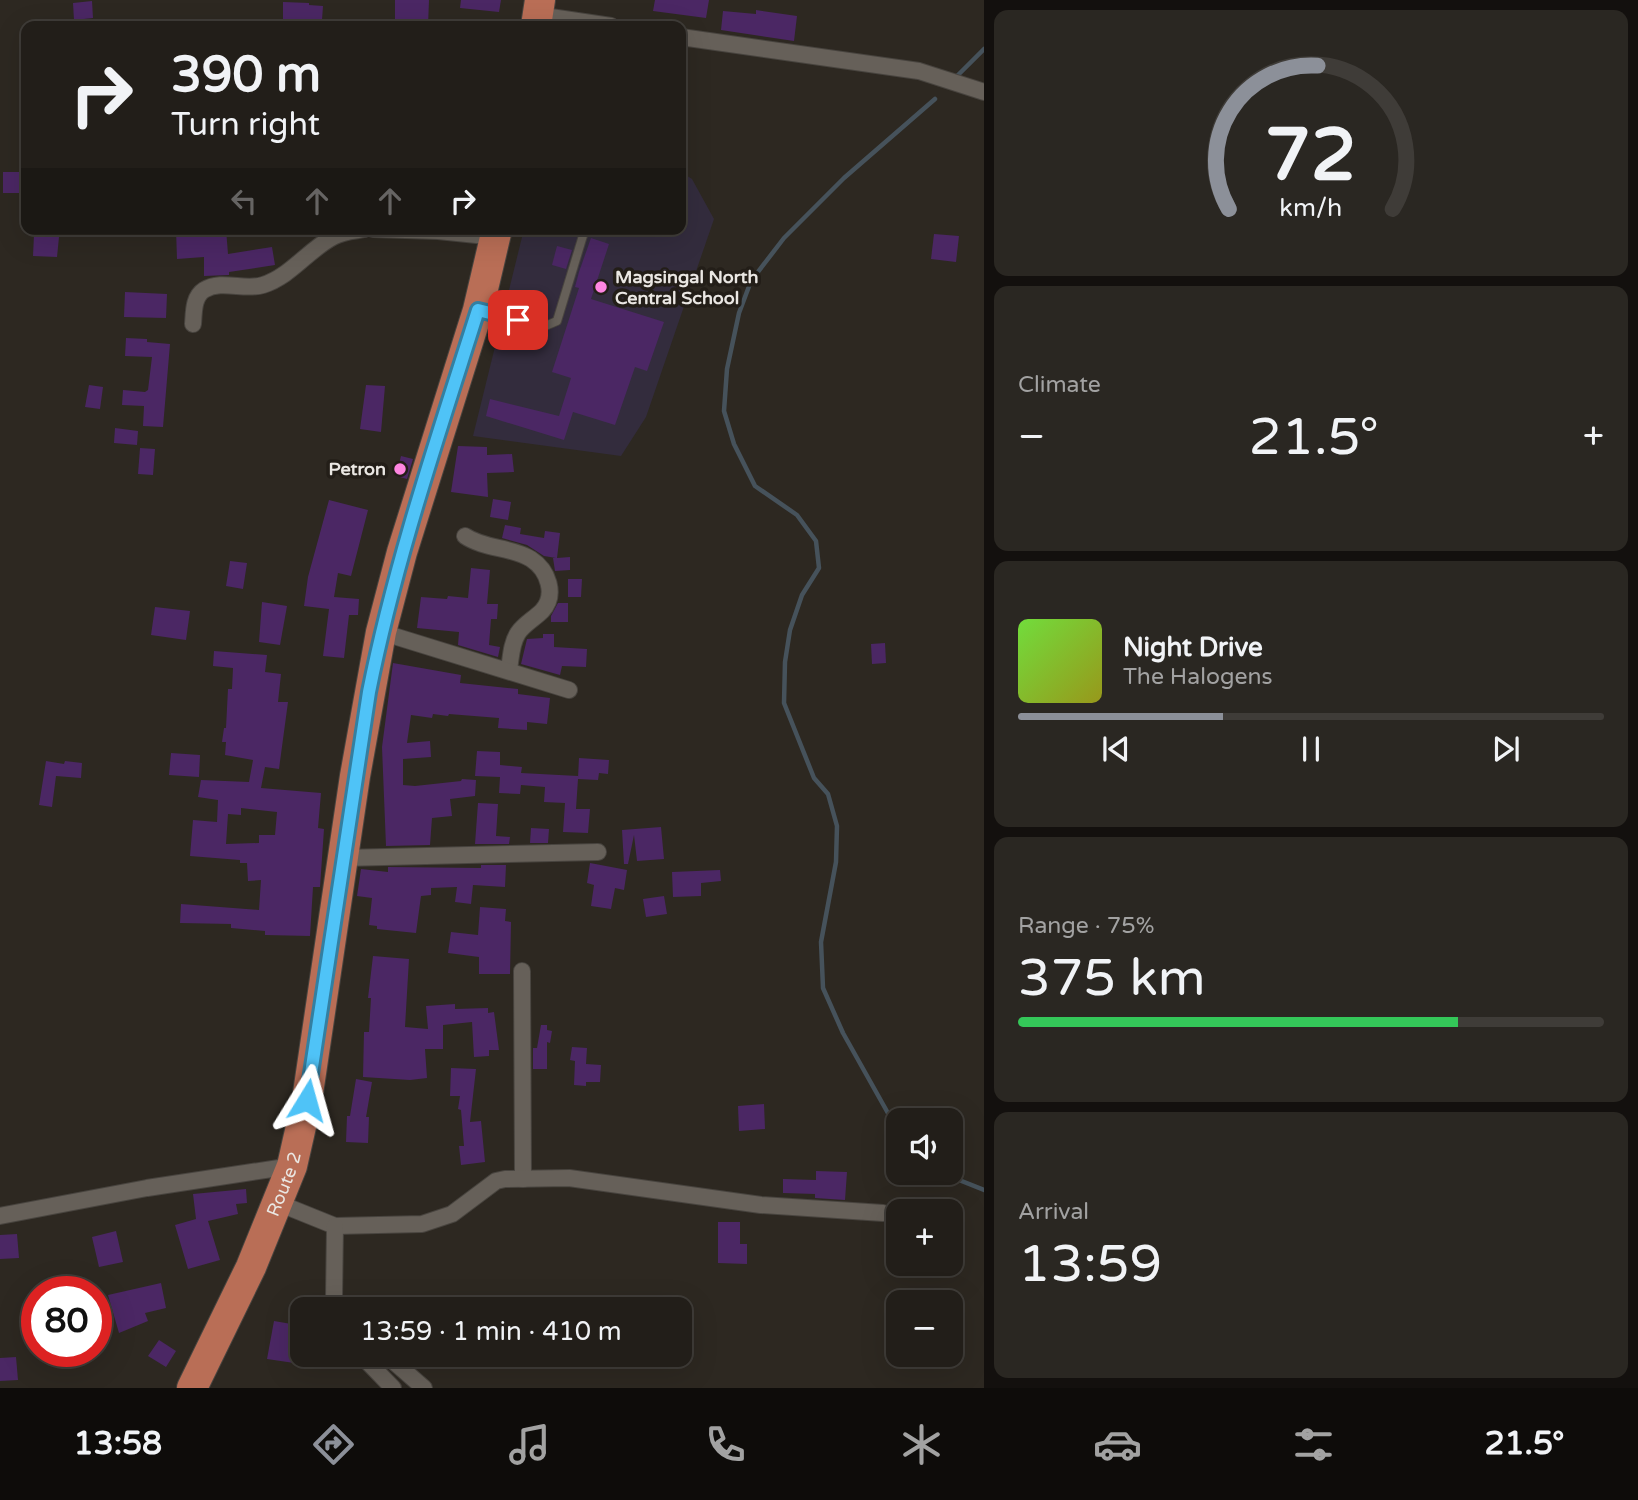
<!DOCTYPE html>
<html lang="en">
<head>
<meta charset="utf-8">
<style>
  body { margin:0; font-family:"Varela Round",sans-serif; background:#2a2722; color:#f1f3f6; height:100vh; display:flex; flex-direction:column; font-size:26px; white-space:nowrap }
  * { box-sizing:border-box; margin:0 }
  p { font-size:23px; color:#a2a2a2 }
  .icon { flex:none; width:38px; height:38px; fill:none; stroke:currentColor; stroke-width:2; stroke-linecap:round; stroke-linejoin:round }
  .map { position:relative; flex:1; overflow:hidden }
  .details { display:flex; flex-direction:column; gap:10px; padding:10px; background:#13100e; width:654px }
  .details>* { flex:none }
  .guide { position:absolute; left:21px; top:21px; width:665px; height:214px; border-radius:14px; box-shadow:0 7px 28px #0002,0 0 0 2px #3f3c38; background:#221e19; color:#f1f3f6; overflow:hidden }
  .fabs { position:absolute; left:886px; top:1108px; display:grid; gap:14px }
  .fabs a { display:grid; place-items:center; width:77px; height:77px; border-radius:14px; background:#221e19; box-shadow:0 7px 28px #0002,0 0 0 2px #3f3c38; font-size:35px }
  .speed { position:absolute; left:21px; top:1276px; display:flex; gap:14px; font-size:35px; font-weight:700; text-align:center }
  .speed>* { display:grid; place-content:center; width:91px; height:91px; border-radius:50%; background:#221e19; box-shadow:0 7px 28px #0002,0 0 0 2px #3f3c38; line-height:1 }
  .speed .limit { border:10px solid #d22; background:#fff; color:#111 }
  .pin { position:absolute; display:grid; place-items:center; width:60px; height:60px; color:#fff; margin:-30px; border-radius:14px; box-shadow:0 4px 10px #0006 }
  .me { position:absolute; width:77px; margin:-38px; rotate:8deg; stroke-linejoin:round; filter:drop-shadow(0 0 5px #0008) }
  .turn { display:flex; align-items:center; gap:24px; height:147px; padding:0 35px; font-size:32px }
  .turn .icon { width:91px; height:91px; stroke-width:2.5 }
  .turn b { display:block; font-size:49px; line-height:60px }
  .lanes { display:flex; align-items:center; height:66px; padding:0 35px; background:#0003; justify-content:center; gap:35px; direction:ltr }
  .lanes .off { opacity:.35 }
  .big { font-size:52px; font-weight:600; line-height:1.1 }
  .details .card { flex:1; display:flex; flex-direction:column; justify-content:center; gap:10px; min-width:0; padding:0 24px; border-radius:14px; background:#2a2722 }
  .details .dial { align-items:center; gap:0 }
  .dial svg { height:182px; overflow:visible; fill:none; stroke:#3f3c38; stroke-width:7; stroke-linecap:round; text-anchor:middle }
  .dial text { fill:#f1f3f6; stroke:none }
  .song { display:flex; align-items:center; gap:21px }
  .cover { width:84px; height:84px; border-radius:10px; background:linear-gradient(135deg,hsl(100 70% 55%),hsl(60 70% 35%)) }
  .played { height:7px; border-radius:4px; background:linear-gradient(90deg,#8c9099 35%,#3f3c38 35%) }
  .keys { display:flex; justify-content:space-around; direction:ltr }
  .heat { display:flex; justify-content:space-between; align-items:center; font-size:38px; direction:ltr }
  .charge { height:10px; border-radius:5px; background:linear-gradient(90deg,#34c759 75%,#3f3c38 0) }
  .trip { position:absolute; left:290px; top:1297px; width:402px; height:70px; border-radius:14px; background:#221e19; box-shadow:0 7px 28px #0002,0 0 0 2px #3f3c38; font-weight:600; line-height:70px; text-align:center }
  .menu { display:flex; height:112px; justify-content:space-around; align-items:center; background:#0e0c0a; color:#a2a2a2 }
  .menu .icon { width:49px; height:49px }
  .menu .on { color:#8c9099 }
  .menu b { font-size:32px; color:#f1f3f6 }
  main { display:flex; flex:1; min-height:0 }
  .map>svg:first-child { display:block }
</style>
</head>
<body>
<main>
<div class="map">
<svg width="984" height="1388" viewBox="0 0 984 1388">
  <rect width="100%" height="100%" fill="#2d2821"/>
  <path fill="#332c3d" d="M681,172L692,179L714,219L646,417L621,456L473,436L524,229H681Z"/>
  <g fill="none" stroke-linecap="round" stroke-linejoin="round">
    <g stroke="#46525b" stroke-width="4.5">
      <path d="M957,76L984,49"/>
      <path d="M898,1131L843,1033L823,988L821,942L836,862L837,826L828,794L814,778L784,703L785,662L790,630L802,595L819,568L816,541L797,515L755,486L734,444L724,411L727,369L739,313L751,281L784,238L844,178L935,99"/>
      <path d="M939,1172L984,1190"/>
    </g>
  </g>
  <g fill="#4b2764" fill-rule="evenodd">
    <path d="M395,0H429L428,26L395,25Z"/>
    <path d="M461,0H501L499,12L460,8Z"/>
    <path d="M655,0H709L706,18L653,11Z"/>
    <path d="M92,1L93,18L74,20L73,3Z"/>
    <path d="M283,2L309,3V5L323,6L322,20L283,22Z"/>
    <path d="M756,10L797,16L794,41L721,30L723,11L756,14Z"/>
    <rect x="3" y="172" width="20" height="21"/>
    <path d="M176,229H226L228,254L272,247L275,265L229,272V275L204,276V257L177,259Z"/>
    <path d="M934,234L959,236L956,262L931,259Z"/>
    <path d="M34,235L59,237L57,257L33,256Z"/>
    <path d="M591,238L609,244L591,299L664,322L647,371L635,367L615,425L573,412L564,440L486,416L490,399L559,416L571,378L552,372L579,288L575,287L579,272Z"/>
    <path d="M557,246L572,250L566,269L552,265Z"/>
    <path d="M125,292L167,294L166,318L124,317Z"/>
    <path d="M126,338L147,339V342L170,344L163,427L143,426L144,406L122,405L123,390L145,392L148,390L152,357L125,356Z"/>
    <path d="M89,385L103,387L100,409L85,407Z"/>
    <path d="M366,385L385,386L381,432L360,429Z"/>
    <path d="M115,428L138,431L137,445L114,443Z"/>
    <path d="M458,446L487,447V455L512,454L514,472L487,473L488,497L451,492Z"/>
    <path d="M140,448L155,449L153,475L138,474Z"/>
    <path d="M401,456L413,459L407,479L396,476Z"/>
    <path d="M493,499L511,502L508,520L490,517Z"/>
    <path d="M329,500L368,510L351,576L338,573L334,597L359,599L358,615H349L344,658L323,656L329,609L304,606L308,577Z"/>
    <path d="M505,525L521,528L520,534L544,538L545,531L560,533L557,558L570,557V570L555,571L553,558H556L544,556L527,545L502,538Z"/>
    <path d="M230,561L247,563L243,589L226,586Z"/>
    <path d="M471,568L490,570L487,604H498L497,619H491L489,645L500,647L498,657L458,645L459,632L417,628L421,597L447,599L448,596L468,598Z"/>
    <path d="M568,579H582L581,597H568Z"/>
    <path d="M262,602L287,606L280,645L259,642Z"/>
    <path d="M558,603H568V622H551V616Z"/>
    <path d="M155,607L190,611L186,640L151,635Z"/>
    <path d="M543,634H554V647L587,649L586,667L562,666L560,675L521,664L527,639L543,638Z"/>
    <path d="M885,643L886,663L872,664L871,644Z"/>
    <path d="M214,651L267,655L265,672L281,674L278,702H288L279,769L265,767L261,788L321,793L318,828L324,829L320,887H313L310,936L265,935V931L231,928V924L180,923L181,904L259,910L261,880L248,881L247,863H240V860L190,856L193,820L217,822L218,800L198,797L201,780L249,782L253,760L225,755L226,742H222L224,728H226L228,689H232L233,668L213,666ZM241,808L277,812L275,835H259V843L226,844L228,814L241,815Z"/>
    <path d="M393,663L461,675L460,683L518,689V694L550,698L547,724L527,722V730L498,728L499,718L449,714L448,716L433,714L432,718L411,715L407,743L430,741L431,757L403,759V785L415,786L461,781L462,779L476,780L475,796L450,799L452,816L432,818L430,845L386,846L382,747Z"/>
    <path d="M477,751L500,752V765L522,767L521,773L578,776V778L579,758L609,760L608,774L599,773L598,780L578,779L576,809H590L588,833L563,832L565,803L544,802L545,787L521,785L520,794L499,793L500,777L475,776Z"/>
    <path d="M171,753L200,755L199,777L169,775Z"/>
    <path d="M46,761L64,764L65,761L82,763L81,778L56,776L52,807L39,805Z"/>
    <path d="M478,803L498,804L496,836L510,837L509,844H475Z"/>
    <path d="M661,827L664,859L637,861L634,835L628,864H624L622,830Z"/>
    <path d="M531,828L549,829L548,843H530Z"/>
    <path d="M590,863L627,870L624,890L615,888L611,909L591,906L594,885L587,883Z"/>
    <path d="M481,865H506L505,887L473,885L471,904L455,902L457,887L431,888V895L421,896L416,933L377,929V926L369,925L372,898L357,896L361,869L388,872V867L481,868Z"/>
    <path d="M720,870L721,881L701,883V896L673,897L672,872Z"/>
    <path d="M664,896L667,914L646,917L643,899Z"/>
    <path d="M480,907L506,909L505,921L511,922L510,974H479V957L448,953L451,932L478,935Z"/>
    <path d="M373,956L409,959L405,1027L428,1029L426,1006L455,1004V1009L488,1008V1013L494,1012L499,1050H489V1056L474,1057L472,1022L443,1025V1049H425L427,1078L410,1080L363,1077L364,1032H369L371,998H368Z"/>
    <path d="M541,1025H547V1030L552,1031L550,1043L547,1042V1069H533V1048H537Z"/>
    <path d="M572,1047L587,1048L586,1064L601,1065L600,1082H586V1086L574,1085L575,1061L570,1060Z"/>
    <path d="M451,1068L476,1069L470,1122L481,1121L485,1162L461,1165L459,1146H464L461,1110L458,1109L460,1096H450Z"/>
    <path d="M356,1079L372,1082L366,1117H369L368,1143L346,1142L347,1116H350Z"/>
    <path d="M764,1104L765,1129L739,1131L738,1106Z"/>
    <path d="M816,1171L847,1172L845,1200L815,1198V1194L783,1193V1179L816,1180Z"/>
    <path d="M246,1189L247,1203L236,1204L238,1214L208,1221L220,1260L188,1269L175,1225L196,1219L193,1194Z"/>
    <path d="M718,1222H740V1244H747V1264L718,1263Z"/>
    <path d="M116,1231L123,1262L99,1267L92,1237Z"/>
    <path d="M17,1234L19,1258L0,1259V1235Z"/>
    <path d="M161,1283L166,1308L145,1313L148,1321L119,1333L108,1295Z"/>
    <path d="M274,1321L303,1326L301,1364L267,1359Z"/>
    <path d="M159,1340L176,1351L166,1367L148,1356Z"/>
    <path d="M16,1357L18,1380L0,1381V1358Z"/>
  </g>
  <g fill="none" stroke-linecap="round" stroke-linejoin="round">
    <g stroke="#48443f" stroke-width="10">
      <path id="lane" d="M485,312L543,327L557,321L585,229"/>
    </g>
    <g stroke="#48443f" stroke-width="18">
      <g id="street">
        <path d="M537,15L611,26"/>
        <path d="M681,37L919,71L984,92"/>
        <path d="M373,229L438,231L496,237"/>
        <path d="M193,324C194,313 193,297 204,290C222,279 244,291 263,285C291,276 308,250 333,237C343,231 354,231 365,229"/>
        <path d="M465,536C484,549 512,547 531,559C548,570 557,595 542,611C534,619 524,624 518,633C511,644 511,657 509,670"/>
        <path d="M381,632L569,690"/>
        <path d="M343,858L598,852"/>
        <path d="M522,971L523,1179"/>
        <path d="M278,1203L335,1226L422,1224L452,1214L496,1181L505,1179L569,1178L761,1205L883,1213"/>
        <path d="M0,1216L147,1188L292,1166"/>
        <path d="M335,1226L334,1299L342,1309"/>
        <path d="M360,1354L393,1388"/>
        <path d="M385,1354L424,1388"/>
      </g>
    </g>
    <g stroke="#48443f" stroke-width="32">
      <g id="highway">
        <path d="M536,26L540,0"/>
        <path id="s1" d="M192,1388L251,1267L292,1166L307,1100L355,776L381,632L402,552L478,310L497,229"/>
      </g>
    </g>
    <use href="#lane" stroke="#666059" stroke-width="8"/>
    <use href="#street" stroke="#666059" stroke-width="16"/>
    <use href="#highway" stroke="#b96e56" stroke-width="30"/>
  </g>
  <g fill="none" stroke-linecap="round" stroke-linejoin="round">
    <g stroke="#337fa1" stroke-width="18">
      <path id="route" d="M307,1100L369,692C395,562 438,436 478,310L518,320"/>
    </g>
    <use href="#route" stroke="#4fc3f7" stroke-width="12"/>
  </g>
  <g fill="#fe86e1" stroke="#231e18" stroke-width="2.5">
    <circle cx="601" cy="287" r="7"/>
    <circle cx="400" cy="469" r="7"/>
  </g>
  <g text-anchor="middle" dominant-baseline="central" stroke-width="7" stroke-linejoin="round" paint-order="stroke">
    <g font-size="18" font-weight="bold" fill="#eae7e3" stroke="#231e18" text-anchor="start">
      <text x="615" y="277">Magsingal North<tspan x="615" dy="21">Central School</tspan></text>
      <text x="386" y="469" text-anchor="end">Petron</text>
    </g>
    <g font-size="18" fill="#eae7e3" stroke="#231e18">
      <text stroke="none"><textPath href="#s1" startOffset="224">Route 2</textPath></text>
    </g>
  </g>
</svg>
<div class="fabs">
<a><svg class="icon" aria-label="sound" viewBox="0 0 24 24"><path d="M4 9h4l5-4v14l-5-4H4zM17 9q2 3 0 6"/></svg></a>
<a>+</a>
<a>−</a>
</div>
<div class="speed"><div class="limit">80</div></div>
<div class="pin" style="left:518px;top:320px;background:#d93025"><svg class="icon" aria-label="arrive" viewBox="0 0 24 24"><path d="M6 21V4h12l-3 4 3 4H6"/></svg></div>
<svg class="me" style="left:307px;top:1100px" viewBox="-20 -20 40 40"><path d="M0-17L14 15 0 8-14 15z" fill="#4fc3f7" stroke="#fff" stroke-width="4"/></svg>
<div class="trip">13:59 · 1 min · 410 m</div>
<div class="guide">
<div class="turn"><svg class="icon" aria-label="right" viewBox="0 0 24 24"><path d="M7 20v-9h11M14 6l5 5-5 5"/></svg><div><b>390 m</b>Turn right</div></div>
<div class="lanes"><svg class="icon off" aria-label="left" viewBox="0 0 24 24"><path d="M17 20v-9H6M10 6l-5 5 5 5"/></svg><svg class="icon off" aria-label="ahead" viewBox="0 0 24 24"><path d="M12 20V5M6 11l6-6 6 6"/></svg><svg class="icon off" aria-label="ahead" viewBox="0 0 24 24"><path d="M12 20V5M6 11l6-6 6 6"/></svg><svg class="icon" aria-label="right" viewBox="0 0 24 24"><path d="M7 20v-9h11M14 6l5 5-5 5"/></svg></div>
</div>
</div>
<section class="details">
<div class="card dial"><svg viewBox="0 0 100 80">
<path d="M14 69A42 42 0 1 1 86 69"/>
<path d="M14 69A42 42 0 0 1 53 6" stroke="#8c9099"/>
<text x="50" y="56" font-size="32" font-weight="700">72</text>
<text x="50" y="72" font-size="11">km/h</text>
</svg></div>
<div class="card"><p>Climate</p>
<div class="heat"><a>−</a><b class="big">21.5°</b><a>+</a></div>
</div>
<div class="card">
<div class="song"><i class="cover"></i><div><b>Night Drive</b><p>The Halogens</p></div></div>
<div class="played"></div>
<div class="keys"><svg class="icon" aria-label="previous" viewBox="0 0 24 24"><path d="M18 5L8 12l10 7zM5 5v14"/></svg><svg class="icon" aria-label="pause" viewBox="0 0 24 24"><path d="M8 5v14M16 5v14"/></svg><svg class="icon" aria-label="next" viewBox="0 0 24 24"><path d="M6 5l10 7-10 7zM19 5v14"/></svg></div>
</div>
<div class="card"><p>Range · 75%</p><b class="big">375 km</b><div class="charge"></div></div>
<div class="card"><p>Arrival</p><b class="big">13:59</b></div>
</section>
</main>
<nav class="menu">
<b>13:58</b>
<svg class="icon on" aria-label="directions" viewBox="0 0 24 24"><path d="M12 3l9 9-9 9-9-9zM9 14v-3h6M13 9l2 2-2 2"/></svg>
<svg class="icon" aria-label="music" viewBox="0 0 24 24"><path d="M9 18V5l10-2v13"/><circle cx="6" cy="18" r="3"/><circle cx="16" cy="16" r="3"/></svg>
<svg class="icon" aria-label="phone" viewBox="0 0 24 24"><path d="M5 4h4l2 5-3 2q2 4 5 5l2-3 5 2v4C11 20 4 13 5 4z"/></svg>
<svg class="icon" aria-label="climate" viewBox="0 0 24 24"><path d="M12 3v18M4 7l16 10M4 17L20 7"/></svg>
<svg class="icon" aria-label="car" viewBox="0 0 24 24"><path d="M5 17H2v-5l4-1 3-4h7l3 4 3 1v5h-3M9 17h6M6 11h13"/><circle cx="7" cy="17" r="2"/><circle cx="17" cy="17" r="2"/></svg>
<svg class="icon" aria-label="filters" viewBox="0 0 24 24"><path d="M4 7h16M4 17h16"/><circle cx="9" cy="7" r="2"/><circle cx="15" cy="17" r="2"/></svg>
<b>21.5°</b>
</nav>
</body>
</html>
